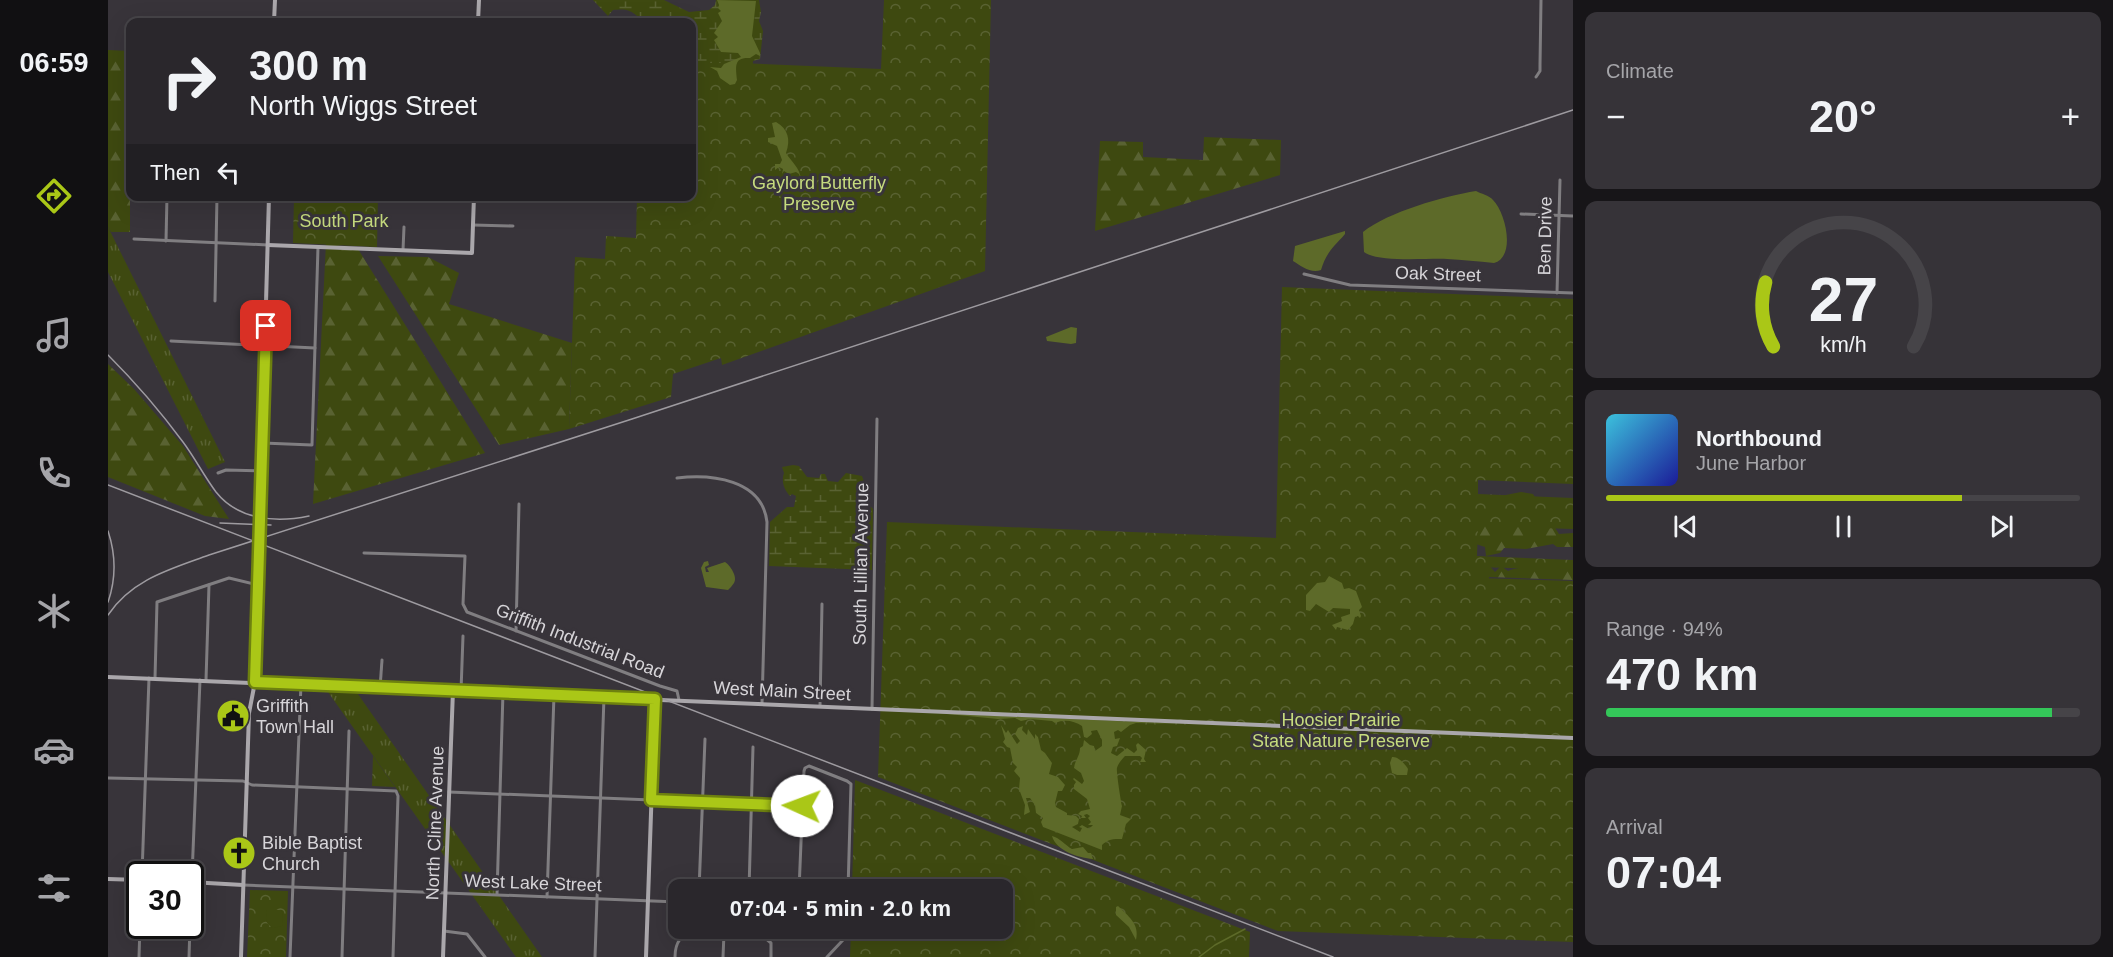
<!DOCTYPE html>
<html lang="en">
<head>
<meta charset="utf-8">
<style>
  body { margin:0; font-family:Helvetica,sans-serif; background:#363338; color:#f1f3f6; height:100vh; display:flex; flex-direction:column; font-size:22px; white-space:nowrap }
  * { box-sizing:border-box; margin:0 }
  p { font-size:20px; color:#a5a5a9 }
  .icon { flex:none; width:33px; height:33px; fill:none; stroke:currentColor; stroke-width:2; stroke-linecap:round; stroke-linejoin:round }
  .map { position:relative; flex:1; overflow:hidden }
  .drawer { display:flex; flex-direction:column; gap:12px; padding:12px; background:#171518; width:540px }
  .drawer>* { flex:none }
  .top-card { position:absolute; left:18px; top:18px; width:570px; height:183px; border-radius:12px; box-shadow:0 6px 24px #0002,0 0 0 2px #464448; background:#2a272c; color:#f1f3f6; overflow:hidden }
  .speed { position:absolute; left:18px; top:861px; display:flex; gap:12px; font-size:30px; font-weight:700; text-align:center }
  .speed>* { display:grid; place-content:center; width:78px; height:78px; border-radius:50%; background:#2a272c; box-shadow:0 6px 24px #0002,0 0 0 2px #464448; line-height:1 }
  .speed .limit { border:3px solid #111; border-radius:9px; background:#fff; color:#111 }
  .pin { position:absolute; display:grid; place-items:center; width:51px; height:51px; color:#fff; margin:-26px; border-radius:12px; box-shadow:0 3px 9px #0006 }
  .me { position:absolute; width:66px; margin:-33px; rotate:272deg; stroke-linejoin:round; filter:drop-shadow(0 0 4px #0008) }
  .turn { display:flex; align-items:center; gap:21px; height:126px; padding:0 24px; font-size:27px }
  .turn .icon { width:78px; height:78px; stroke-width:2.5 }
  .turn b { display:block; font-size:42px; line-height:51px }
  .then { display:flex; align-items:center; height:57px; padding:0 24px; background:#0003; gap:12px; font-size:22px }
  .big { font-size:45px; font-weight:800; line-height:1.1 }
  .drawer .card { flex:1; display:flex; flex-direction:column; justify-content:center; gap:9px; min-width:0; padding:0 21px; border-radius:12px; background:#363338 }
  .drawer .dial { align-items:center; gap:0 }
  .dial svg { height:156px; overflow:visible; fill:none; stroke:#464448; stroke-width:7; stroke-linecap:round; text-anchor:middle }
  .dial text { fill:#f1f3f6; stroke:none }
  .song { display:flex; align-items:center; gap:18px }
  .cover { width:72px; height:72px; border-radius:9px; background:linear-gradient(135deg,hsl(190 70% 55%),hsl(240 70% 35%)) }
  .played { height:6px; border-radius:3px; background:linear-gradient(90deg,#aac717 75%,#464448 75%) }
  .keys { display:flex; justify-content:space-around; direction:ltr }
  .heat { display:flex; justify-content:space-between; align-items:center; font-size:33px; direction:ltr }
  .charge { height:9px; border-radius:4px; background:linear-gradient(90deg,#34c759 94%,#464448 0) }
  .trip { position:absolute; left:560px; top:879px; width:345px; height:60px; border-radius:12px; background:#2a272c; box-shadow:0 6px 24px #0002,0 0 0 2px #464448; font-weight:800; line-height:60px; text-align:center }
  main { display:flex; flex:1; min-height:0 }
  .menu { display:flex; flex-direction:column; width:108px; justify-content:space-around; align-items:center; background:#111012; color:#a5a5a9 }
  .menu .icon { width:42px; height:42px }
  .menu .current { color:#aac717 }
  .menu b { font-size:27px; color:#f1f3f6 }
  .map>svg:first-child { display:block }
</style>
</head>
<body>
<main>
<nav class="menu">
<b>06:59</b>
<svg class="icon current" aria-label="directions" viewBox="0 0 24 24"><path d="M12 3l9 9-9 9-9-9zM9 14v-3h6M13 9l2 2-2 2"/></svg>
<svg class="icon" aria-label="music" viewBox="0 0 24 24"><path d="M9 18V5l10-2v13"/><circle cx="6" cy="18" r="3"/><circle cx="16" cy="16" r="3"/></svg>
<svg class="icon" aria-label="phone" viewBox="0 0 24 24"><path d="M5 4h4l2 5-3 2q2 4 5 5l2-3 5 2v4C11 20 4 13 5 4z"/></svg>
<svg class="icon" aria-label="climate" viewBox="0 0 24 24"><path d="M12 3v18M4 7l16 10M4 17L20 7"/></svg>
<svg class="icon" aria-label="car" viewBox="0 0 24 24"><path d="M5 17H2v-5l4-1 3-4h7l3 4 3 1v5h-3M9 17h6M6 11h13"/><circle cx="7" cy="17" r="2"/><circle cx="17" cy="17" r="2"/></svg>
<svg class="icon" aria-label="filters" viewBox="0 0 24 24"><path d="M4 7h16M4 17h16"/><circle cx="9" cy="7" r="2"/><circle cx="15" cy="17" r="2"/></svg>
</nav>
<div class="map">
<svg width="1465" height="957" viewBox="0 0 1465 957">
  <defs>
    <pattern id="grass-tufts" width="24" height="20" patternUnits="userSpaceOnUse" patternTransform="scale(1.5)"><rect width="24" height="20" fill="#3e4910"/><path d="M3 7l-1-3M5 7V3M7 7l1-3M15 17l-1-3M17 17v-4M19 17l1-3" fill="none" stroke="#596232"/></pattern>
    <pattern id="forest-firs" width="22" height="20" patternUnits="userSpaceOnUse" patternTransform="scale(1.5)"><rect width="22" height="20" fill="#3e4910"/><path d="M5 1l3.5 6h-7zM16 11l3.5 6h-7z" fill="#596232"/></pattern>
    <pattern id="wetland-marsh" width="20" height="14" patternUnits="userSpaceOnUse" patternTransform="scale(1.5)"><rect width="20" height="14" fill="#3e4910"/><path d="M1 5h8M5 5V1M11 12h8M15 12V8" fill="none" stroke="#596232"/></pattern>
    <pattern id="park-crowns" width="20" height="18" patternUnits="userSpaceOnUse" patternTransform="scale(1.5)"><rect width="20" height="18" fill="#3e4910"/><path d="M2 6a3 3 0 1 1 6 0M12 15a3 3 0 1 1 6 0" fill="none" stroke="#596232"/></pattern>
  </defs>
  <rect width="100%" height="100%" fill="#38343a"/>
  <g fill="url(#grass-tufts)">
    <path d="M0,227L117,462L100,469L0,272Z"/>
    <path d="M215,685L245,687L434,957H408Z"/>
  </g>
  <g fill="url(#forest-firs)">
    <path d="M0,50L22,51V232H3L0,227Z"/>
    <path d="M1096,137L1173,140L1172,175L987,231L992,141L1035,142V157L1095,160Z"/>
    <path d="M218,243L250,249L377,453L205,504Z"/>
    <path d="M270,256L320,257L351,273L341,304L464,343L461,429L391,445Z"/>
    <path d="M0,364L26,389L75,446L121,519L97,516L0,477Z"/>
    <path d="M1413,492L1425,494L1451,534L1465,533V547H1449L1445,544L1418,549L1396,548L1392,553L1378,556L1377,547L1286,517Z"/>
    <path d="M1370,561L1381,565L1387,572L1393,566L1400,571C1415,563 1447,571 1465,569V580L1381,577L1380,585L1352,578Z"/>
  </g>
  <g fill="url(#wetland-marsh)">
    <path d="M485,0H556L581,12L601,10L607,5L608,0H651L653,12L651,21L655,31L652,59L645,61L644,76L584,124V22C572,22 550,25 540,22C524,16 527,7 505,10L500,16Z"/>
    <path d="M685,465L691,466L699,477L711,478L713,474H717L720,481L730,482L738,473L754,476L757,485L756,500L765,509L764,570L661,566L662,522L679,507H686L688,496L684,494L682,496C676,490 673,481 676,473L674,467Z"/>
  </g>
  <g fill="url(#park-crowns)">
    <path d="M776,0H883L877,271L614,365L613,358L565,374L563,397L461,429L467,257L497,259L498,236L528,238L529,197L584,196V61L773,69Z"/>
    <path d="M186,197H270L269,247L185,243Z"/>
    <path d="M1174,287L1465,299V484L1370,480V494L1465,498V529L1370,526L1369,556L1465,560V570L1369,567V578L1465,581V942L1170,931L770,777L779,522L1168,538Z"/>
    <path d="M265,756L287,787L264,786Z"/>
    <path d="M747,780L1142,932L1141,957H742L743,929L894,928V890L744,889Z"/>
    <path d="M142,890L180,891L178,957H139Z"/>
  </g>
  <path fill="#3e4910" d="M159,910H173L175,913L174,926L165,928C156,923 158,918 159,910Z"/>
  <g fill="#5d6a29">
    <path d="M609,0L648,1L644,36L652,53V56L648,54L642,58C625,57 628,67 629,80L627,84L622,85L612,78L609,71L602,67L613,68L616,64L633,57L630,53L613,52L606,40L610,37L606,33L614,21L610,13L613,11L610,8L611,5Z"/>
    <path d="M668,122C680,129 683,139 678,153C684,163 692,167 693,180L691,174L688,172L681,174L676,171L674,174L675,169L671,167L667,170V164H672L674,160L669,146L660,142V138L667,137L664,123Z"/>
    <path d="M1368,191C1373,194 1381,195 1385,200C1398,213 1408,257 1386,263C1370,261 1354,260 1339,259C1319,258 1271,263 1256,252L1255,232C1280,212 1336,196 1368,191Z"/>
    <path d="M1237,231V234C1225,248 1219,251 1213,270C1203,274 1193,266 1185,261L1187,246Z"/>
    <path d="M963,327L969,328L968,343L963,344L939,341L938,337Z"/>
    <path d="M600,561L601,565L597,567L598,572H601L599,568L617,562C622,565 630,577 626,583C624,586 622,588 620,590L598,587L593,568L596,562Z"/>
    <path d="M1221,576L1234,583L1236,589L1241,588L1248,591L1254,607L1251,610L1253,616L1252,618L1250,616L1247,617L1245,624L1240,630L1229,627L1228,630L1224,625L1234,621L1233,617L1242,614V609L1225,608L1221,612L1208,604L1202,611L1198,610V595L1209,583L1217,582Z"/>
    <path d="M829,713L1074,724L1028,723L1022,725L1013,732L1010,730L1006,732L1007,739L1012,738L1009,746L1005,747L1003,753L1009,756L1019,748L1026,753L1029,750L1028,745L1030,743L1038,750L1036,759L1038,762H1032L1034,758L1032,756H1017C1014,759 1010,764 1009,768C1008,770 1013,803 1014,806L1012,815L1023,819L1018,824L1014,839C1005,839 1000,839 994,845V850L935,827L933,822L935,818L928,813L927,805L922,798H918L922,812L916,815L917,805L911,789L912,778L906,771L909,767L905,763L902,748L899,747L895,742L897,739L893,725L898,733L900,730L909,744L912,741L907,734L910,728L915,726L914,730L919,735L920,729L927,739V734L930,737L933,750L937,753L944,763L941,774L950,777L957,785L954,791H950L947,803L948,807L959,813V815L968,816L971,819L970,824L964,827L972,832L974,828L971,827L974,825L981,829L985,825H980L983,822L980,818L982,816L979,814L976,815L978,818H973L974,816L970,814L973,811L982,809L979,799L966,789V785L968,782L965,779L966,778L974,784L976,781L973,773L966,768C967,760 972,756 972,748L975,746L976,740L982,745L986,746L987,751L994,746V740L989,730L983,731L984,734L979,738L976,737L974,726C966,721 957,719 947,723L944,721L922,719L913,721L907,718L890,719Z"/>
    <path d="M1284,757C1290,756 1297,764 1300,769L1299,775H1289L1284,773L1282,763Z"/>
    <path d="M944,836C952,838 957,845 964,849L975,847L980,853H983L985,859C971,858 948,851 944,836Z"/>
    <path d="M1010,906C1020,916 1032,924 1028,940L1021,927L1008,915V907Z"/>
  </g>
  <g fill="none" stroke-linecap="round" stroke-linejoin="round">
    <path stroke="#5d6a29" stroke-width="1.5" d="M1091,957L1107,945L1137,929"/>
    <g stroke="#807e81" stroke-width="3">
      <path d="M1428,77L1432,71V65L1433,0"/>
      <path d="M341,196L348,200H366"/>
      <path d="M1413,214L1465,216"/>
      <path d="M365,225L405,226"/>
      <path d="M26,239L160,245"/>
      <path d="M58,241L59,196"/>
      <path d="M295,250L296,227"/>
      <path d="M1196,274L1242,285L1465,293"/>
      <path d="M1449,293L1452,180"/>
      <path d="M107,301L109,196"/>
      <path d="M63,341L207,348"/>
      <path d="M155,443L204,445L210,247"/>
      <path d="M110,473L118,470L154,471"/>
      <path d="M569,478C603,474 654,479 659,522L654,704"/>
      <path d="M256,553L357,556L355,604L359,612L552,686L569,691L571,700"/>
      <path d="M408,631L411,504"/>
      <path d="M47,678L49,602L121,578L150,585"/>
      <path d="M98,680L101,585"/>
      <path d="M272,688L274,660"/>
      <path d="M353,691L355,636"/>
      <path d="M712,706L714,604"/>
      <path d="M764,709L769,419"/>
      <path d="M0,778L135,781L144,785L288,791L290,796L285,957"/>
      <path d="M341,792L694,806"/>
      <path d="M34,874L41,678"/>
      <path d="M135,885L570,902"/>
      <path d="M591,890L597,739"/>
      <path d="M641,890L645,747"/>
      <path d="M691,890L696,771L697,768L701,766L739,781L743,784L740,890"/>
      <path d="M389,894L395,692"/>
      <path d="M439,897L446,695"/>
      <path d="M82,925L92,680"/>
      <path d="M336,931L359,934L377,957"/>
      <path d="M31,957L32,926"/>
      <path d="M81,957L82,926"/>
      <path d="M182,957L193,684"/>
      <path d="M234,957L241,731"/>
      <path d="M487,957L496,697"/>
      <path d="M567,957C567,943 572,934 587,932L655,936L663,943V957"/>
      <path d="M615,957L616,933"/>
      <path d="M719,957L735,940L740,928"/>
    </g>
    <g stroke="#aaa7ab" stroke-width="4">
      <path d="M166,22L167,0"/>
      <path d="M370,22L371,0"/>
      <path d="M160,245L364,253L366,196"/>
      <path d="M0,677L1465,738"/>
      <path d="M0,879L32,880"/>
      <path d="M82,882L135,885"/>
      <path d="M133,957L141,713L147,682L148,657L161,196"/>
      <path d="M335,957L345,690"/>
      <path d="M538,957L547,699"/>
    </g>
    <g stroke="#9e9ba0" stroke-width="1.5">
      <path d="M0,355C27,382 52,411 75,442C87,458 96,476 108,492C130,520 168,523 201,516"/>
      <path d="M0,485L1225,957"/>
      <path d="M112,523L163,525"/>
      <path d="M0,531C8,555 8,579 0,602"/>
      <path d="M0,615C24,579 63,569 101,555L524,419L1465,110"/>
    </g>
  </g>
  <g fill="none" stroke-linecap="round" stroke-linejoin="round">
    <g stroke="#6e810f" stroke-width="15">
      <path id="route" d="M158,326L147,682L547,699L543,800L694,806"/>
    </g>
    <use href="#route" stroke="#aac717" stroke-width="10"/>
  </g>
  <defs>
    <g id="civic-disc" transform="scale(1.725)"><circle r="9.5" fill="#aac717" stroke="#38343a"/><path d="M-.6-6.5H3V-4.5H.6V-3L4-1V1h2V6H-6V1h2V-1L-.6-3ZM-1.2 2.5V6h2.4V2.5Z" fill="#111"/></g>
    <g id="church-disc" transform="scale(1.725)"><circle r="9.5" fill="#aac717" stroke="#38343a"/><path d="M-1.2-6h2.4v3.5h3.3v2.4h-3.3V6h-2.4V-.1h-3.3v-2.4h3.3Z" fill="#111"/></g>
  </defs>
  <g fill-rule="evenodd">
    <use href="#civic-disc" x="125" y="716"/>
    <use href="#church-disc" x="131" y="853"/>
  </g>
  <g text-anchor="middle" dominant-baseline="central" stroke-width="6" stroke-linejoin="round" paint-order="stroke">
    <g font-size="18" fill="#c6db7e" stroke="#38343a">
      <text x="711" y="183">Gaylord Butterfly<tspan x="711" dy="21">Preserve</tspan></text>
      <text x="236" y="221">South Park</text>
      <text x="1233" y="720">Hoosier Prairie<tspan x="1233" dy="21">State Nature Preserve</tspan></text>
    </g>
    <g font-size="18" fill="#d7d5d9" stroke="#38343a">
      <text transform="translate(1437 236) rotate(-89)">Ben Drive</text>
      <text transform="translate(1330 274) rotate(2)">Oak Street</text>
      <text transform="translate(753 564) rotate(-89)">South Lillian Avenue</text>
      <text transform="translate(472 641) rotate(21)">Griffith Industrial Road</text>
      <text transform="translate(674 691) rotate(3)">West Main Street</text>
      <text transform="translate(327 823) rotate(-88)">North Cline Avenue</text>
      <text transform="translate(425 883) rotate(2)">West Lake Street</text>
    </g>
    <g font-size="18" fill="#d7d5d9" stroke="#38343a" text-anchor="start">
      <text x="148" y="706">Griffith<tspan x="148" dy="21">Town Hall</tspan></text>
      <text x="154" y="843">Bible Baptist<tspan x="154" dy="21">Church</tspan></text>
    </g>
  </g>
</svg>
<div class="speed"><div class="limit">30</div></div>
<div class="pin" style="left:158px;top:326px;background:#d93025"><svg class="icon" aria-label="arrive" viewBox="0 0 24 24"><path d="M6 21V4h12l-3 4 3 4H6"/></svg></div>
<svg class="me" style="left:694px;top:806px" viewBox="-20 -20 40 40"><circle r="19" fill="#fff"/><path d="M0-13L10 11 0 6-10 11z" fill="#aac717"/></svg>
<div class="trip">07:04 · 5 min · 2.0 km</div>
<div class="top-card">
<div class="turn"><svg class="icon" aria-label="right" viewBox="0 0 24 24"><path d="M7 20v-9h11M14 6l5 5-5 5"/></svg><div><b>300 m</b>North Wiggs Street</div></div>
<div class="then">Then<svg class="icon" aria-label="left" viewBox="0 0 24 24"><path d="M17 20v-9H6M10 6l-5 5 5 5"/></svg></div>
</div>
</div>
<section class="drawer">
<div class="card"><p>Climate</p>
<div class="heat"><a>−</a><b class="big">20°</b><a>+</a></div>
</div>
<div class="card dial"><svg viewBox="0 0 100 80">
<path d="M14 69A42 42 0 1 1 86 69"/>
<path d="M14 69A42 42 0 0 1 10 36" stroke="#aac717"/>
<text x="50" y="56" font-size="32" font-weight="700">27</text>
<text x="50" y="72" font-size="11">km/h</text>
</svg></div>
<div class="card">
<div class="song"><i class="cover"></i><div><b>Northbound</b><p>June Harbor</p></div></div>
<div class="played"></div>
<div class="keys"><svg class="icon" aria-label="previous" viewBox="0 0 24 24"><path d="M18 5L8 12l10 7zM5 5v14"/></svg><svg class="icon" aria-label="pause" viewBox="0 0 24 24"><path d="M8 5v14M16 5v14"/></svg><svg class="icon" aria-label="next" viewBox="0 0 24 24"><path d="M6 5l10 7-10 7zM19 5v14"/></svg></div>
</div>
<div class="card"><p>Range · 94%</p><b class="big">470 km</b><div class="charge"></div></div>
<div class="card"><p>Arrival</p><b class="big">07:04</b></div>
</section>
</main>
</body>
</html>
